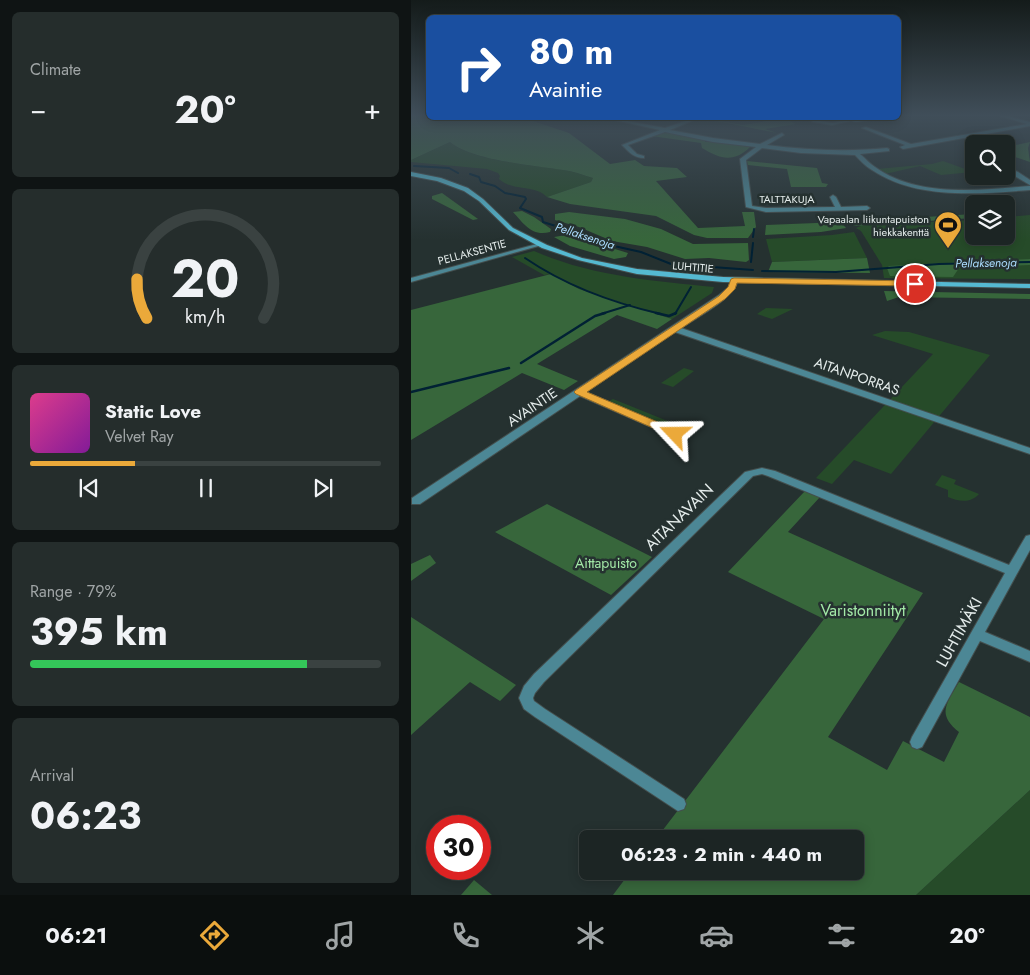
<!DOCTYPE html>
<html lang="en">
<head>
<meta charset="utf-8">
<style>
  body { margin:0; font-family:Jost,sans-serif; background:#252d2c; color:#f1f3f6; height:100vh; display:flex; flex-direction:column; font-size:19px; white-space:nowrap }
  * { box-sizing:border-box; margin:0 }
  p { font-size:16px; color:#a0a5a6 }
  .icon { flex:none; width:28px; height:28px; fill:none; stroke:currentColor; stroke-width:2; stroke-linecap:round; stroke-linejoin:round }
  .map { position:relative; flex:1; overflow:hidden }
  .side { display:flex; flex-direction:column; gap:12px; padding:12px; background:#0f1414; width:411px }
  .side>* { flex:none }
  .hud { position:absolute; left:15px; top:15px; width:475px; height:105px; border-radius:8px; box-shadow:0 2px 12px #0003,0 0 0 1px #3a4241; background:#1a4fa0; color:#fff; overflow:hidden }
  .fabs { position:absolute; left:554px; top:135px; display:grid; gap:10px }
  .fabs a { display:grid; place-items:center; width:50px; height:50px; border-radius:8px; background:#1c2524; box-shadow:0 2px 12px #0003,0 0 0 1px #3a4241; font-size:25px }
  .speed { position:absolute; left:15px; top:815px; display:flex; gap:10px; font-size:25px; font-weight:700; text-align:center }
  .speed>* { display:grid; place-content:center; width:65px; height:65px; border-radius:50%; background:#1c2524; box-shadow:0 2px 12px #0003,0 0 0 1px #3a4241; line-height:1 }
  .speed .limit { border:8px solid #d22; background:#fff; color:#111 }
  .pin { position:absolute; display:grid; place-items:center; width:42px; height:42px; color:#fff; margin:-21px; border:2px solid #fff; border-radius:50%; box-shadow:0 1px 5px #0007 }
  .me { position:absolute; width:55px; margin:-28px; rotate:293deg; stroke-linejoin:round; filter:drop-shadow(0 0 4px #0008) }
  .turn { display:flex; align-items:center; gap:18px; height:105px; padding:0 20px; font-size:22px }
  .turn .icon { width:65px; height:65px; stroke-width:2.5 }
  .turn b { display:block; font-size:35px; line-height:42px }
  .big { font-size:38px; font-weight:700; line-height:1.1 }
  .side .card { flex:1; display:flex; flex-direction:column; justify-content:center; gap:8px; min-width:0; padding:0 18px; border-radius:8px; background:#252d2c }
  .side .dial { align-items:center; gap:0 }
  .dial svg { height:130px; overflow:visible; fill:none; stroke:#3a4241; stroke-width:7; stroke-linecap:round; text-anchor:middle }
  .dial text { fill:#f1f3f6; stroke:none }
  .song { display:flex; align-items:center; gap:15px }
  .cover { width:60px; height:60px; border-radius:8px; background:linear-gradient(135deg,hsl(330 70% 55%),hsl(290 70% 35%)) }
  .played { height:5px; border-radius:2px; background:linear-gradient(90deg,#eba93a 30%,#3a4241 30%) }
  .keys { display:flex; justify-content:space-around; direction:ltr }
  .heat { display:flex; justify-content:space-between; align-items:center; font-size:28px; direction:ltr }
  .charge { height:8px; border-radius:4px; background:linear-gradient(90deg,#34c759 79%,#3a4241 0) }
  .trip { position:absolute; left:168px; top:830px; width:285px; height:50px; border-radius:8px; background:#1c2524; box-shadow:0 2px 12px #0003,0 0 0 1px #3a4241; font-weight:700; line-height:50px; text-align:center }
  .tab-bar { display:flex; height:80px; justify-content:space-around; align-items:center; background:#0b0f0e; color:#a0a5a6 }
  .tab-bar .icon { width:35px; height:35px }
  .tab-bar .current { color:#eba93a }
  .tab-bar b { font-size:22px; color:#f1f3f6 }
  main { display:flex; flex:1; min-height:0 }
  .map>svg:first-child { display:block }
</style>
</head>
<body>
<main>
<section class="side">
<div class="card"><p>Climate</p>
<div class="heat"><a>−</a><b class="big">20°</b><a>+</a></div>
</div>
<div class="card dial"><svg viewBox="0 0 100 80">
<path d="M14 69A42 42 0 1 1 86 69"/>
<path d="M14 69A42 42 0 0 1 8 45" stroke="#eba93a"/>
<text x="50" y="56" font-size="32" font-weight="700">20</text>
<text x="50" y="72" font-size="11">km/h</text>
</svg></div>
<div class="card">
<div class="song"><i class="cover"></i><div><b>Static Love</b><p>Velvet Ray</p></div></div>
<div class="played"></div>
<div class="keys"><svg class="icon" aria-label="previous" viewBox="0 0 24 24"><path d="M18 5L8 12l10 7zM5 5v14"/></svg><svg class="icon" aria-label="pause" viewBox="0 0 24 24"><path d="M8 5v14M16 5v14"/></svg><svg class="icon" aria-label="next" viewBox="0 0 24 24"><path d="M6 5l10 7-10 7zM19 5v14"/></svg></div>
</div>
<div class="card"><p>Range · 79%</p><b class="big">395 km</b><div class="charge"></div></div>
<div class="card"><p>Arrival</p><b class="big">06:23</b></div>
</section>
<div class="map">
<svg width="619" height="895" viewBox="0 0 619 895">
  <rect width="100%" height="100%" fill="#253130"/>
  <g fill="#264b29">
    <path d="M39,142C61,161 122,165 152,170C162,171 172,175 182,178L180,182L136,197C123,184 102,192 88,179L89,176L87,173L76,169L0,162V160Z"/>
    <path d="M532,161L557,170H562V172L530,175L509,166L474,174L466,169L521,164Z"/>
    <path d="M619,215V279L473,278L471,265L450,231L445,228L452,225L562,220V236H595V217Z"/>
    <path d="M443,232L456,258L361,262L355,239L421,235Z"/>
    <path d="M123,251C180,276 242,281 303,287L301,293L261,319L168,289L140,274L133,275L101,257Z"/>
    <path d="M355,308L382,309L361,319L346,314Z"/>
    <path d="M474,331L498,332L579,355L480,474L443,460L421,484L405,478L522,354L461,335Z"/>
    <path d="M273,368L283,371L262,387L250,383Z"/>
    <path d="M202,399L269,426L265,429L198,401Z"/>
    <path d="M531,475L545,480L543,484L568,494C559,504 547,501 537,497V490L524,485Z"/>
    <path d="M619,790V895H505Z"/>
  </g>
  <g fill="#37663b">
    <path d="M0,115H17L18,118H113L158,133L199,164L224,160L233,166L266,168L276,177L245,181L287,228L334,226L331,212H343L345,227L337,238H296L283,235L245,216L159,204L136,197L180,182L182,178C172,175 162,171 152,170C122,165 62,161 39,142L0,160Z"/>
    <path d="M291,118L332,125L373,118L385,124L354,129L366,133Z"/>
    <path d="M258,131L295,140L294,142H311L339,147C323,163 309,159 291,148L290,143L240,136Z"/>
    <path d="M619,142L617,148L619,162L595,154V147Z"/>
    <path d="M336,161L406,168L411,183L417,184L415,187H380L376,169L337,165Z"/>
    <path d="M31,193L67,219L62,220L21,199V196Z"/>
    <path d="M111,211L123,217L140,229L139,232C121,237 113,224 102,212Z"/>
    <path d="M158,212L214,219L250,229L282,244L337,243L338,260L335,262L298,258L274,259L236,247L201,241L168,227L144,220V214Z"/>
    <path d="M562,214V218L444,226L435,222Z"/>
    <path d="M430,222L435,228L410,232L354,235L355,225Z"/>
    <path d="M161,234L178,244L194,246L217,253L215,257L203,259L159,246L143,237Z"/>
    <path d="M456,258L459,273L357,272L361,262Z"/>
    <path d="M619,259V265L548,268L542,277L479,276L476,268L478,266Z"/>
    <path d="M140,274L168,289L261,319L246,329L206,315L126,364L167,381L153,390L111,373L0,440V310Z"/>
    <path d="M473,291L619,294V299L488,297L476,301Z"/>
    <path d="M394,491L409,497L377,532L512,593L417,737L476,770L492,741L533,762L548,732C525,714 536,703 548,682L619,717V790L505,895H202L220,871H444V839H245L413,619L317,572Z"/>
    <path d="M136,504L241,557L200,595L84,532Z"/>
    <path d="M19,555L25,563L0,581V564Z"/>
    <path d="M0,617L105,685L89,701L59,682L0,735Z"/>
    <path d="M63,880L81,895H50Z"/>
  </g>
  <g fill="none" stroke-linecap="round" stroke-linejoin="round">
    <g stroke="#012134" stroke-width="2">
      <path d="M3,166L38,168L47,173"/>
      <path d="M59,174L68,177L70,182L84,186L94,193L114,197L115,199L109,208L131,217L132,222L177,236L185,242L230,252L260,264L342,270"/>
      <path d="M342,237L343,229"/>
      <path d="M114,258C155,286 202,303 250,314"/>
      <path d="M340,262L342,243"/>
      <path d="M351,271L425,272L528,264L619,262"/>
      <path d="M190,314L219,305"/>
      <path d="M264,314L280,287"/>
    </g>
    <g stroke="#012134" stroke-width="2.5">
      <path d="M245,313L258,316L265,313"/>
      <path d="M110,363L184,316L194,313"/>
      <path d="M0,392L98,368"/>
    </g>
    <g stroke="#444f4e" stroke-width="2">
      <g id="street">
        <path d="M586,115H592L619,122V126L492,149L489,147L494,145L451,128L455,127L500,144L616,124Z"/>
        <path d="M194,118H200L254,128L283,118H288L259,130L302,138L349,144L371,133L373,135L356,145C396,150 435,152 476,148L478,149V151L449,154C454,158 459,164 464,167C507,198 569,190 619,186V190C567,194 506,200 461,170C454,166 449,160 444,155L390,153L351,148L335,160L341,206L355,208L424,207L419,197L422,195L425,197L430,207L456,206L459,208L456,210L355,212L335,207L329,159L345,147L302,142L254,132L217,145L226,154L233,156V158C223,158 218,152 211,145L249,130Z"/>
        <path d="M403,120L421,123L438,120L440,121L421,125L401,122Z"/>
        <path d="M595,167L607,172L619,180V185L595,171Z"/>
        <path d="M126,244L131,245L0,282V278Z"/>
        <path d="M320,279L327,281C321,300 286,317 270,328L619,448V454L264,332L175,392L267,432L269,434L267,436H261L169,396L9,504H1V498L308,295L318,287Z"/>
        <path d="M351,468L364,471L598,565L615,536L619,535V550L574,632L619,651V662L569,641L511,747L506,749L501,747L499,742L501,737L594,573L357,476L351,474L342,476L133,682L124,693L122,698L123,701L134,709L273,799L275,804L273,809L267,811L124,717L113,709L108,698L113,686L123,674L334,472Z"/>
      </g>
    </g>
    <g stroke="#444f4e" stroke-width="2">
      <g id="secondary">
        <path d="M426,118L445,120L476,118L445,122Z"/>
        <path d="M0,172L30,178L57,188L72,199L102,228L136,245L171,258L226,269L312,277L619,284V288L312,282L226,274L167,260L131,248L98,230L68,201L53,191L26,181L0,176Z"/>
      </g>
    </g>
    <use href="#street" fill="#4c8795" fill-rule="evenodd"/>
    <use href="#secondary" fill="#55b9d1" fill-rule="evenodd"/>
  </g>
  <linearGradient id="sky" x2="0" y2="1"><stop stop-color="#141b1a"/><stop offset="0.48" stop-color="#404e59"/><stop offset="1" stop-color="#404e59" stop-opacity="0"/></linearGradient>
  <rect width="619" height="240" fill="url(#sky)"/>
  <path fill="#eba93a" stroke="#996e26" d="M323,278L504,281L508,284L504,286L326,283L324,289L314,299L176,392L268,431L269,434L268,436H260L165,394L163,392L165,390L308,296L317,287L320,279Z"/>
  <defs>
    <g id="stadium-pin" transform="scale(1.4375)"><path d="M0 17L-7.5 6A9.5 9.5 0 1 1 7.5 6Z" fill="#eba93a" stroke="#253130"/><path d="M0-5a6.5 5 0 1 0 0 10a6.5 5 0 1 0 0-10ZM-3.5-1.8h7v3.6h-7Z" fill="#111"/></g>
  </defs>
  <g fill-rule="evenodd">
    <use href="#stadium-pin" x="537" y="225"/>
  </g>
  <g text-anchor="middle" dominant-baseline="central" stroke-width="5" stroke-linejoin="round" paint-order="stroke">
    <g font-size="11" fill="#e4eceb" stroke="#253130">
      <text x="376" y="199">TALTTAKUJA</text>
      <text transform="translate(61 252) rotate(-15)">PELLAKSENTIE</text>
      <text transform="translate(282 267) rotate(5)">LUHTITIE</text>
    </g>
    <g font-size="11" fill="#e4eceb" stroke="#253130" text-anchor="end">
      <text x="518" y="219">Vapaalan liikuntapuiston<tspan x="518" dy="13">hiekkakenttä</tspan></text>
    </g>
    <g font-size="12" font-style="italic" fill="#acddff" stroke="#253130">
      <text transform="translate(174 236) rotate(18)">Pellaksenoja</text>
      <text transform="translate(575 263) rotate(-1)">Pellaksenoja</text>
    </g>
    <g font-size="14" fill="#e4eceb" stroke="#253130">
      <text transform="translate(446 376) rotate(19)">AITANPORRAS</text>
      <text transform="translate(121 407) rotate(-34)">AVAINTIE</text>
    </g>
    <g font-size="14" fill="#a3e9a7" stroke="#253130">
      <text x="195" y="563">Aittapuisto</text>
    </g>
    <g font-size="16" fill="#e4eceb" stroke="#253130">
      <text transform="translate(268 517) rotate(-44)">AITANAVAIN</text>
      <text transform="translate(548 632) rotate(-61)">LUHTIMÄKI</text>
    </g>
    <g font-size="16" fill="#a3e9a7" stroke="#253130">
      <text x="452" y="610">Varistonniityt</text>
    </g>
  </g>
</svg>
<div class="fabs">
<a><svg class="icon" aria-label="search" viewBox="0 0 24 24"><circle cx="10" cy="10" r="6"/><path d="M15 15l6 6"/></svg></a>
<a><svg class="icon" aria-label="layers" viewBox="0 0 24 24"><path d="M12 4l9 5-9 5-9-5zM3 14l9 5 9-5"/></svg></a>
</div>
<div class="speed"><div class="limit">30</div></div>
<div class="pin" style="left:504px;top:284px;background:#d93025"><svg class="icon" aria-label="arrive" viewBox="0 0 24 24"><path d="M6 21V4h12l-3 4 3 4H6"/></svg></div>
<svg class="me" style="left:264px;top:434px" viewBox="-20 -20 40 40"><path d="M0-17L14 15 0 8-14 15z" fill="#eba93a" stroke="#fff" stroke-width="4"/></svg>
<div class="trip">06:23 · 2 min · 440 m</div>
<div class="hud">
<div class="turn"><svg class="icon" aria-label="right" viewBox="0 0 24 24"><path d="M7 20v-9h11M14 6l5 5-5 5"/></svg><div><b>80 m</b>Avaintie</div></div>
</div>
</div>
</main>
<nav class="tab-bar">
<b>06:21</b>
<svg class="icon current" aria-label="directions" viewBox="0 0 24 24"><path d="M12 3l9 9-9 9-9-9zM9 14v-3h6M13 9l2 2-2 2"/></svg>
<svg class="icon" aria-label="music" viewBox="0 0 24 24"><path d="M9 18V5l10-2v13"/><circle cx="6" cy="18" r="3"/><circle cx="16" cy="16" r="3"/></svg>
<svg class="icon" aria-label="phone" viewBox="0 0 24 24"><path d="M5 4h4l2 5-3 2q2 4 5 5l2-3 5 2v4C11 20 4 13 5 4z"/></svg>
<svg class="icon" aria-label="climate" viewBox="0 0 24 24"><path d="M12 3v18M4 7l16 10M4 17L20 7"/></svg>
<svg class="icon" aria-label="car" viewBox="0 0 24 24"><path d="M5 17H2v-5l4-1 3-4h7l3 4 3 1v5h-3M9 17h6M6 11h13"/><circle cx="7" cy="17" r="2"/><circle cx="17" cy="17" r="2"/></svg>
<svg class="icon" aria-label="filters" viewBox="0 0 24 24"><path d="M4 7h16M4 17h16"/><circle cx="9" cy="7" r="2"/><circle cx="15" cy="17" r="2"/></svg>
<b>20°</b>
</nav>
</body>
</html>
